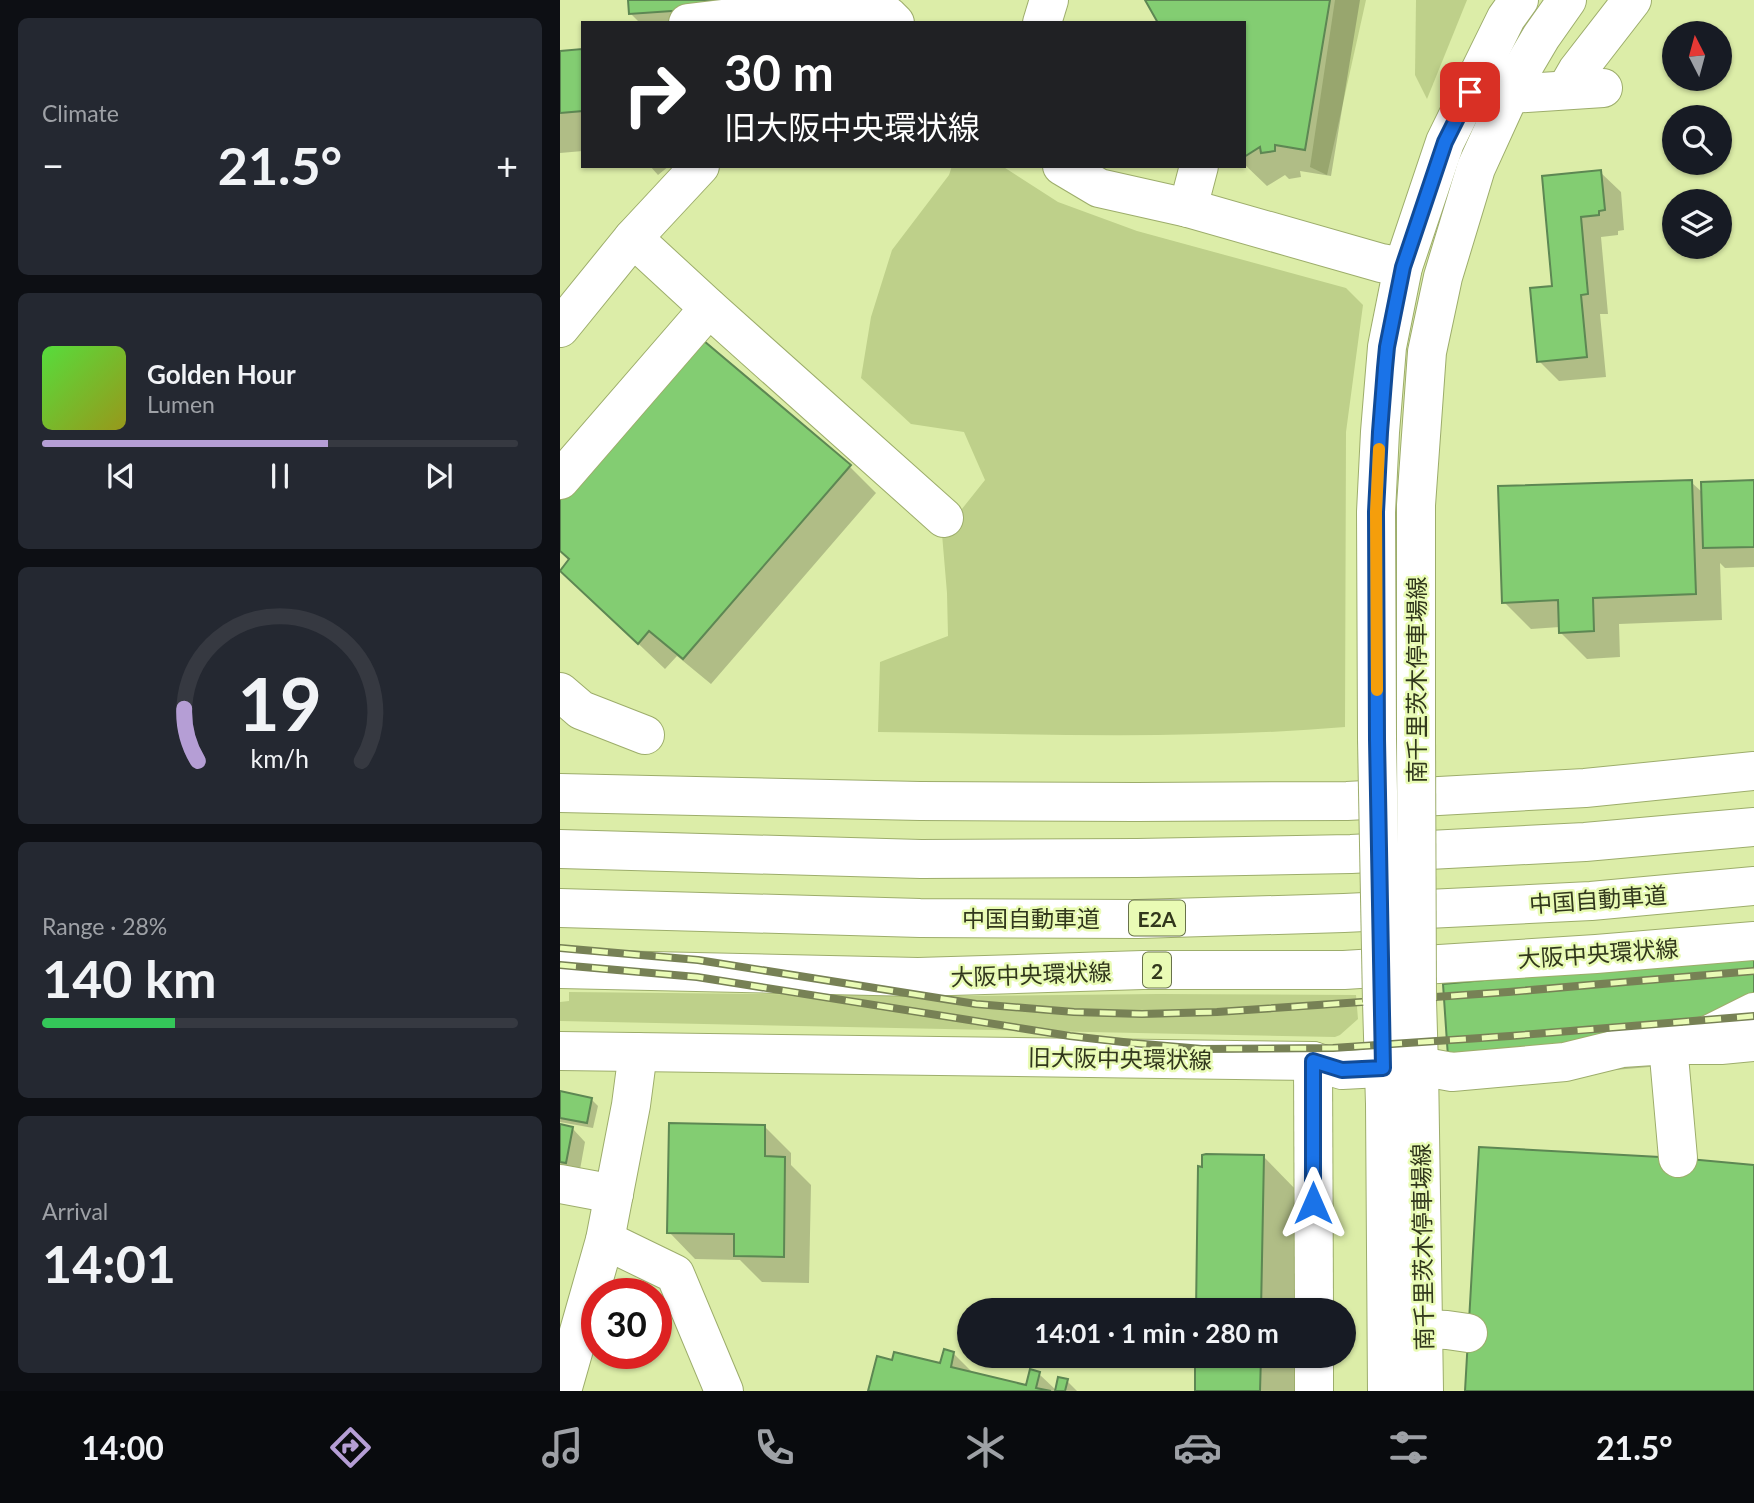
<!DOCTYPE html>
<html lang="en">
<head>
<meta charset="utf-8">
<style>
  body { margin:0; font-family:Lato,"Noto Sans JP",sans-serif; background:#242831; color:#f1f3f6; height:100vh; display:flex; flex-direction:column; font-size:26px; white-space:nowrap }
  * { box-sizing:border-box; margin:0 }
  p { font-size:23px; color:#9ea1a6 }
  .icon { flex:none; width:38px; height:38px; fill:none; stroke:currentColor; stroke-width:2; stroke-linecap:round; stroke-linejoin:round }
  .map { position:relative; flex:1; overflow:hidden }
  .panel { display:flex; flex-direction:column; gap:18px; padding:18px; background:#0d0f14; width:560px }
  .panel>* { flex:none }
  .hud { position:absolute; left:21px; top:21px; width:665px; height:147px; border-radius:0px; box-shadow:0 2px 5px #0004; background:#202124; color:#fff; overflow:hidden }
  .needle { width:46px; rotate:354deg }
  .fabs { position:absolute; left:1102px; top:21px; display:grid; gap:14px }
  .fabs a { display:grid; place-items:center; width:70px; height:70px; border-radius:50%; background:#171b24; box-shadow:0 2px 5px #0004; font-size:35px }
  .speed { position:absolute; left:21px; top:1278px; display:flex; gap:14px; font-size:35px; font-weight:700; text-align:center }
  .speed>* { display:grid; place-content:center; width:91px; height:91px; border-radius:50%; background:#171b24; box-shadow:0 2px 5px #0004; line-height:1 }
  .speed .limit { border:10px solid #d22; background:#fff; color:#111 }
  .pin { position:absolute; display:grid; place-items:center; width:60px; height:60px; color:#fff; margin:-30px; border-radius:14px; box-shadow:0 4px 10px #0006 }
  .me { position:absolute; width:77px; margin:-38px; rotate:0deg; stroke-linejoin:round; filter:drop-shadow(0 0 5px #0008) }
  .turn { display:flex; align-items:center; gap:24px; height:147px; padding:0 28px; font-size:32px }
  .turn .icon { width:91px; height:91px; stroke-width:2.5 }
  .turn b { display:block; font-size:49px; line-height:60px }
  .big { font-size:52px; font-weight:700; line-height:1.1 }
  .panel .widget { flex:1; display:flex; flex-direction:column; justify-content:center; gap:10px; min-width:0; padding:0 24px; border-radius:10px; background:#242831 }
  .panel .dial { align-items:center; gap:0 }
  .dial svg { height:182px; overflow:visible; fill:none; stroke:#363941; stroke-width:7; stroke-linecap:round; text-anchor:middle }
  .dial text { fill:#f1f3f6; stroke:none }
  .song { display:flex; align-items:center; gap:21px }
  .cover { width:84px; height:84px; border-radius:10px; background:linear-gradient(135deg,hsl(110 70% 55%),hsl(60 70% 35%)) }
  .played { height:7px; border-radius:4px; background:linear-gradient(90deg,#b59ed5 60%,#363941 60%) }
  .keys { display:flex; justify-content:space-around; direction:ltr }
  .heat { display:flex; justify-content:space-between; align-items:center; font-size:38px; direction:ltr }
  .charge { height:10px; border-radius:5px; background:linear-gradient(90deg,#34c759 28%,#363941 0) }
  .trip { position:absolute; left:397px; top:1298px; width:399px; height:70px; border-radius:35px; background:#171b24; box-shadow:0 2px 5px #0004; font-weight:700; line-height:70px; text-align:center }
  .tabs { display:flex; height:112px; justify-content:space-around; align-items:center; background:#090b0e; color:#9ea1a6 }
  .tabs .icon { width:49px; height:49px }
  .tabs .selected { color:#b59ed5 }
  .tabs b { font-size:32px; color:#f1f3f6 }
  main { display:flex; flex:1; min-height:0 }
  .map>svg:first-child { display:block }
</style>
</head>
<body>
<main>
<section class="panel">
<div class="widget"><p>Climate</p>
<div class="heat"><a>−</a><b class="big">21.5°</b><a>+</a></div>
</div>
<div class="widget">
<div class="song"><i class="cover"></i><div><b>Golden Hour</b><p>Lumen</p></div></div>
<div class="played"></div>
<div class="keys"><svg class="icon" aria-label="previous" viewBox="0 0 24 24"><path d="M18 5L8 12l10 7zM5 5v14"/></svg><svg class="icon" aria-label="pause" viewBox="0 0 24 24"><path d="M8 5v14M16 5v14"/></svg><svg class="icon" aria-label="next" viewBox="0 0 24 24"><path d="M6 5l10 7-10 7zM19 5v14"/></svg></div>
</div>
<div class="widget dial"><svg viewBox="0 0 100 80">
<path d="M14 69A42 42 0 1 1 86 69"/>
<path d="M14 69A42 42 0 0 1 8 46" stroke="#b59ed5"/>
<text x="50" y="56" font-size="32" font-weight="700">19</text>
<text x="50" y="72" font-size="11">km/h</text>
</svg></div>
<div class="widget"><p>Range · 28%</p><b class="big">140 km</b><div class="charge"></div></div>
<div class="widget"><p>Arrival</p><b class="big">14:01</b></div>
</section>
<div class="map">
<svg width="1194" height="1391" viewBox="0 0 1194 1391">
  <rect width="100%" height="100%" fill="#dceda8"/>
  <g fill="#bed08a">
    <path d="M775,0H806L767,175L750,167Z"/>
    <path d="M856,0H907L867,99L855,75Z"/>
    <path d="M392,166H442L498,202L577,231L786,288L803,305L786,432L785,727C630,740 473,734 318,732L320,662L388,636L387,593L382,534L425,480L404,432L351,424L301,378L311,317L332,250L389,175Z"/>
    <path d="M9,992L400,996L598,994L796,995L798,1019L780,1035L775,1037L0,1021V1002L9,1001Z"/>
  </g>
  <g fill="#0003">
    <path d="M70,0H172L174,23H80L71,14Z"/>
    <path d="M587,0H800L771,176L740,171L741,177L729,179L725,175L707,186L684,164V23Z"/>
    <path d="M21,51L23,53V151L0,153V53Z"/>
    <path d="M90,166H109L98,175Z"/>
    <path d="M1040,172L1061,192L1064,230L1058,231V235L1041,237L1048,314H1040L1046,377L999,381L979,361L994,287L984,177Z"/>
    <path d="M290,467L316,493L151,684L117,656L105,669L28,596L10,560L0,551V500Z"/>
    <path d="M1131,482L1143,493L1194,482V567L1165,568L1160,563L1162,620L1059,624L1060,657L1027,659L1000,632V627L971,629L944,602Z"/>
    <path d="M889,1056L1194,1058L916,1082Z"/>
    <path d="M0,1093L31,1099L38,1106L33,1128L0,1122Z"/>
    <path d="M0,1126L12,1128L25,1142L19,1175L0,1172Z"/>
    <path d="M205,1127L231,1153V1165L251,1185L249,1283L202,1282L180,1260L135,1259L109,1232Z"/>
    <path d="M703,1156L740,1194L739,1311H638Z"/>
    <path d="M393,1353L414,1374L467,1387L479,1374L497,1391H310L381,1365Z"/>
    <path d="M637,1356H738L737,1391H636Z"/>
    <path d="M507,1381L517,1391H497Z"/>
  </g>
  <g fill="#83cd72" stroke="#5d8753" stroke-width="2">
    <path d="M68,0H154L155,8L69,14Z"/>
    <path d="M585,0H770L745,150L715,145V151L701,153L700,147L684,157V23H598Z"/>
    <path d="M22,49L23,111L0,113V51Z"/>
    <path d="M1041,170L1045,210L1039,211V215L1021,217L1028,294L1021,295L1027,357L977,362L970,288L992,286L982,176Z"/>
    <path d="M144,341L291,465L123,659L89,631L78,644L0,571L9,559L0,551V497Z"/>
    <path d="M1132,480L1136,594L1033,598L1034,631L999,633L998,600L942,603L938,486Z"/>
    <path d="M1194,480V547L1143,548L1141,482Z"/>
    <path d="M1194,954V1030L888,1057L883,984Z"/>
    <path d="M0,1091L32,1098L27,1123L0,1118Z"/>
    <path d="M109,1123L205,1125V1156L225,1157L224,1257L174,1256V1234L107,1233Z"/>
    <path d="M0,1124L13,1127L6,1163L0,1162Z"/>
    <path d="M919,1147L1118,1158L1194,1165V1391H905Z"/>
    <path d="M646,1154L704,1155L701,1311H636L638,1166L642,1167V1155Z"/>
    <path d="M384,1349L394,1352L391,1367L466,1385L470,1369L480,1372L476,1388L491,1391H308L317,1356L332,1360L334,1352L380,1363Z"/>
    <path d="M635,1356H701L700,1391H635Z"/>
    <path d="M498,1377L508,1379L505,1391H495Z"/>
  </g>
  <g fill="none" stroke-linecap="round" stroke-linejoin="round">
    <g stroke="#9dad6b" stroke-width="40">
      <g id="minor">
        <path d="M233,0L240,10L328,16L335,23"/>
        <path d="M128,23L240,10"/>
        <path d="M482,23L489,0"/>
        <path d="M1006,90L1017,71L1072,0"/>
        <path d="M950,94L1043,88"/>
        <path d="M502,166L539,188L628,208L821,263L843,267"/>
        <path d="M628,208L639,166"/>
        <path d="M73,238L149,308L384,518"/>
        <path d="M0,328L73,238L140,166"/>
        <path d="M0,480L149,308"/>
        <path d="M0,692L21,710L85,735"/>
        <path d="M1108,1045L1118,1158"/>
        <path d="M753,1061L754,1311"/>
        <path d="M0,1184L54,1194"/>
        <path d="M45,1240L115,1274L164,1391"/>
        <path d="M864,1329L887,1330L908,1333"/>
        <path d="M2,1391L45,1240L71,1105L78,1052"/>
        <path d="M754,1391V1356"/>
      </g>
    </g>
    <g stroke="#9dad6b" stroke-width="40">
      <g id="major">
        <path d="M856,735V505L867,352L883,277L916,168L958,76L981,37L1007,0"/>
        <path d="M817,739L816,512L820,432L827,347L843,267L885,142L946,18L959,0"/>
        <path d="M0,793L360,801L576,802L787,801L1025,788L1194,771"/>
        <path d="M0,969L358,977L583,970H784L1036,954L1194,941"/>
        <path d="M857,1000L859,1066L864,1391"/>
        <path d="M822,1002L825,1104L827,1391"/>
        <path d="M1137,1038L1150,1034L1194,1012"/>
        <path d="M0,1051L753,1061L782,1070L859,1066L892,1072L1005,1062L1062,1048L1108,1045H1161L1194,1042"/>
      </g>
    </g>
    <g stroke="#9dad6b" stroke-width="40">
      <g id="highway">
        <path d="M0,849L361,859L577,858L791,854L1025,842L1194,827"/>
        <path d="M0,908L360,918L577,919L784,913L1031,901L1194,886"/>
      </g>
    </g>
    <use href="#minor" stroke="#fff" stroke-width="38"/>
    <use href="#major" stroke="#fff" stroke-width="38"/>
    <use href="#highway" stroke="#fff" stroke-width="38"/>
    <g stroke="#778155" stroke-width="8">
      <g id="rail">
        <path d="M0,948L138,960L416,1004L514,1012L582,1014L657,1012L948,992L1194,971"/>
        <path d="M0,965L137,977L510,1036L572,1043L642,1049L773,1048L950,1036L1194,1016"/>
      </g>
    </g>
    <use href="#rail" stroke="#e9fbb5" stroke-width="5" stroke-dasharray="16" stroke-linecap="butt"/>
    <g stroke="#9dad6b" stroke-width="40" stroke-linecap="butt">
      <g id="major-bridge">
        <path d="M856,735L857,1000"/>
        <path d="M817,739L822,1002"/>
      </g>
    </g>
    <use href="#major-bridge" stroke="#fff" stroke-width="38"/>
  </g>
  <g fill="none" stroke-linecap="round" stroke-linejoin="round">
    <g stroke="#114b97" stroke-width="18">
      <path id="route" d="M753,1203V1061L782,1070L823,1068L817,739L816,512L820,432L825,368L827,347L843,267L885,142L910,92"/>
    </g>
    <use href="#route" stroke="#1a73e8" stroke-width="12"/>
    <path stroke="#f59e0b" stroke-width="12" d="M817,690L816,512L819,449"/>
  </g>
  <g text-anchor="middle" dominant-baseline="central" stroke-width="5" stroke-linejoin="round" paint-order="stroke">
    <g fill="#e9fbb5" stroke="#68724a" stroke-width="2">
      <rect x="569" y="900.5" width="56" height="35" rx="5"/>
      <rect x="583" y="952.5" width="28" height="35" rx="5"/>
    </g>
    <g font-size="21" font-weight="bold" fill="#31371c">
      <text x="597" y="918">E2A</text>
      <text x="597" y="970">2</text>
    </g>
    <g font-size="23" fill="#31371c" stroke="#e9fbb5">
      <text transform="translate(856 680) rotate(-90)">南千里茨木停車場線</text>
      <text transform="translate(1038 899) rotate(-4)">中国自動車道</text>
      <text x="471" y="918">中国自動車道</text>
      <text transform="translate(1038 953) rotate(-4)">大阪中央環状線</text>
      <text transform="translate(471 974) rotate(-2)">大阪中央環状線</text>
      <text transform="translate(560 1058) rotate(1)">旧大阪中央環状線</text>
      <text transform="translate(862 1247) rotate(-91)">南千里茨木停車場線</text>
    </g>
  </g>
</svg>
<div class="fabs">
<a><svg class="needle" viewBox="-14 -14 28 28"><path d="M0-13l5 13h-10z" fill="#e53935"/><path d="M0 13l5-13h-10z" fill="#9ea1a6"/></svg></a>
<a><svg class="icon" aria-label="search" viewBox="0 0 24 24"><circle cx="10" cy="10" r="6"/><path d="M15 15l6 6"/></svg></a>
<a><svg class="icon" aria-label="layers" viewBox="0 0 24 24"><path d="M12 4l9 5-9 5-9-5zM3 14l9 5 9-5"/></svg></a>
</div>
<div class="speed"><div class="limit">30</div></div>
<div class="pin" style="left:910px;top:92px;background:#d93025"><svg class="icon" aria-label="arrive" viewBox="0 0 24 24"><path d="M6 21V4h12l-3 4 3 4H6"/></svg></div>
<svg class="me" style="left:753px;top:1203px" viewBox="-20 -20 40 40"><path d="M0-17L14 15 0 8-14 15z" fill="#1a73e8" stroke="#fff" stroke-width="4"/></svg>
<div class="trip">14:01 · 1 min · 280 m</div>
<div class="hud">
<div class="turn"><svg class="icon" aria-label="right" viewBox="0 0 24 24"><path d="M7 20v-9h11M14 6l5 5-5 5"/></svg><div><b>30 m</b>旧大阪中央環状線</div></div>
</div>
</div>
</main>
<nav class="tabs">
<b>14:00</b>
<svg class="icon selected" aria-label="directions" viewBox="0 0 24 24"><path d="M12 3l9 9-9 9-9-9zM9 14v-3h6M13 9l2 2-2 2"/></svg>
<svg class="icon" aria-label="music" viewBox="0 0 24 24"><path d="M9 18V5l10-2v13"/><circle cx="6" cy="18" r="3"/><circle cx="16" cy="16" r="3"/></svg>
<svg class="icon" aria-label="phone" viewBox="0 0 24 24"><path d="M5 4h4l2 5-3 2q2 4 5 5l2-3 5 2v4C11 20 4 13 5 4z"/></svg>
<svg class="icon" aria-label="climate" viewBox="0 0 24 24"><path d="M12 3v18M4 7l16 10M4 17L20 7"/></svg>
<svg class="icon" aria-label="car" viewBox="0 0 24 24"><path d="M5 17H2v-5l4-1 3-4h7l3 4 3 1v5h-3M9 17h6M6 11h13"/><circle cx="7" cy="17" r="2"/><circle cx="17" cy="17" r="2"/></svg>
<svg class="icon" aria-label="filters" viewBox="0 0 24 24"><path d="M4 7h16M4 17h16"/><circle cx="9" cy="7" r="2"/><circle cx="15" cy="17" r="2"/></svg>
<b>21.5°</b>
</nav>
</body>
</html>
